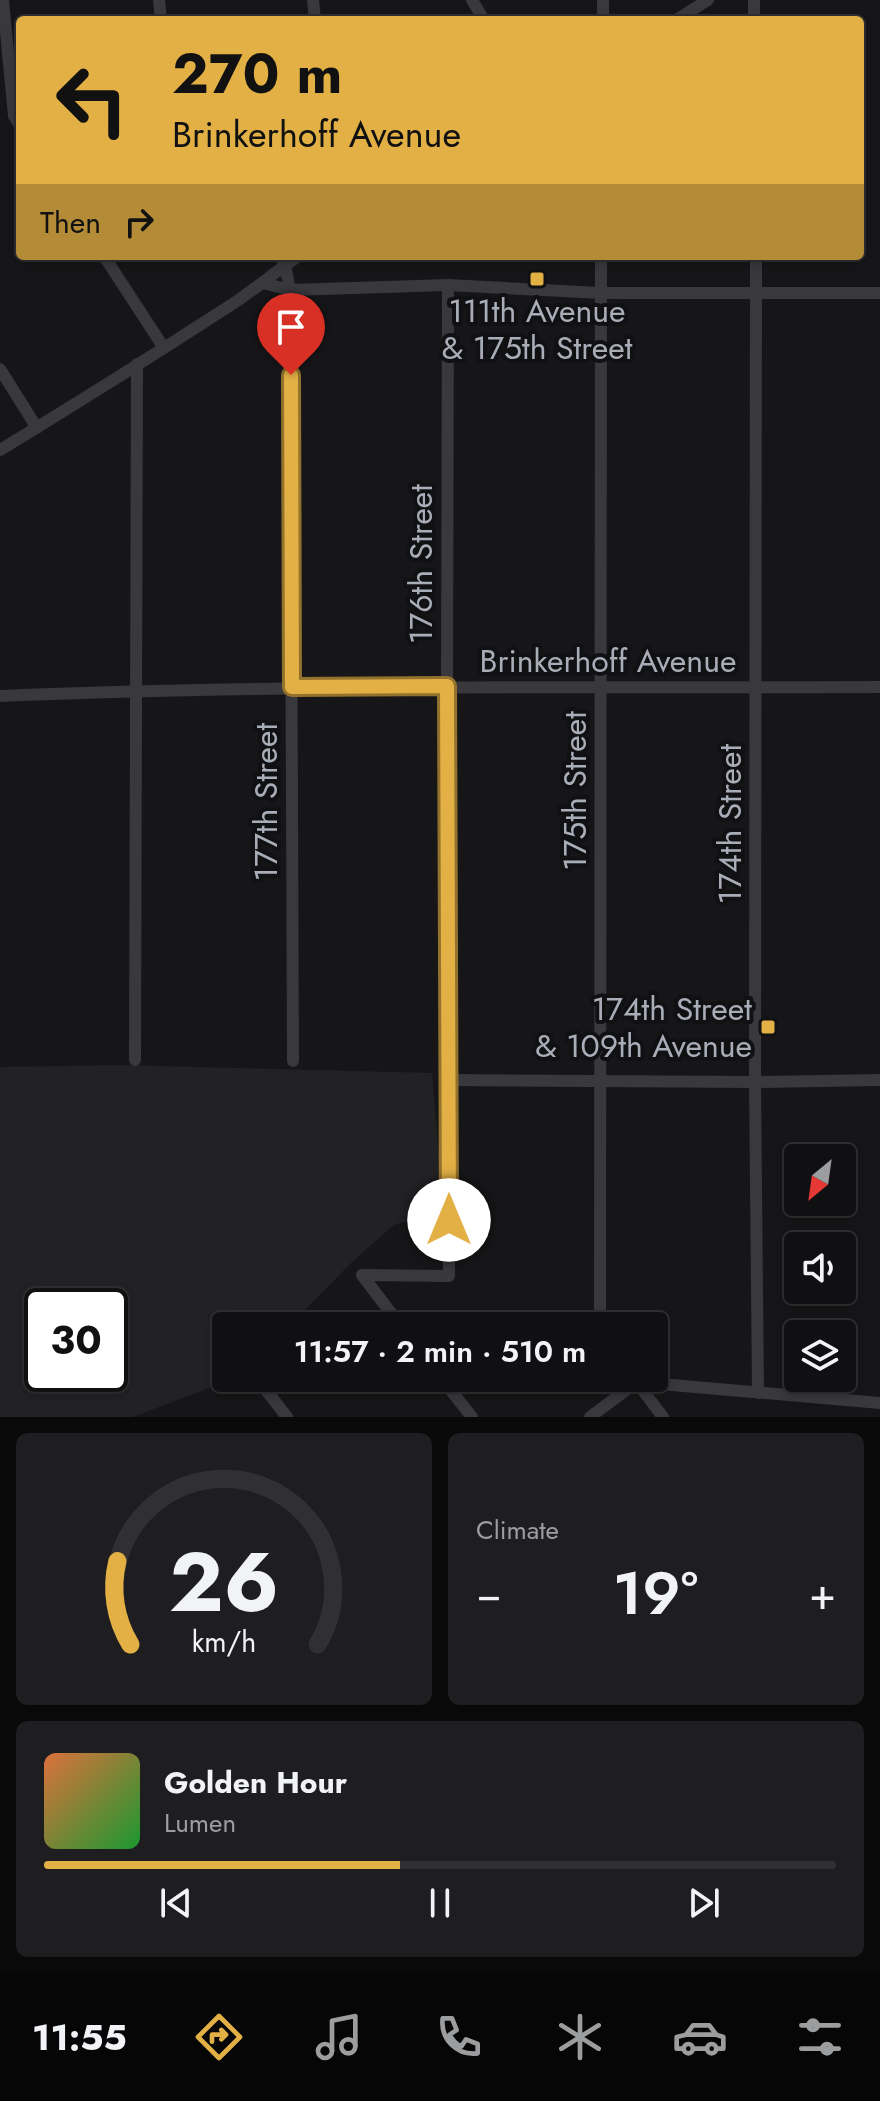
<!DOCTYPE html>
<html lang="en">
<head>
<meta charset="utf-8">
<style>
  body { margin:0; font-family:Jost,sans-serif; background:#1e1e20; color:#f1f3f6; height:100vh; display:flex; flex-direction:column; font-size:30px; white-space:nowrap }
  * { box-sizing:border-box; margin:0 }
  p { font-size:26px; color:#9c9d9f }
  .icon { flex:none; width:44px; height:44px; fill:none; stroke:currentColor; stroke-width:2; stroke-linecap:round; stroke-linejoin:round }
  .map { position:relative; height:1417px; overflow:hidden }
  .sheet { display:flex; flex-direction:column; gap:16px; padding:16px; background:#09090a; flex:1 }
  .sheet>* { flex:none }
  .banner { position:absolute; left:16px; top:16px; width:848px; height:244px; border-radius:8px; box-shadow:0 4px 12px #0003,0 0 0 2px #303032; background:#e2b045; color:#111; overflow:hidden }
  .needle { width:52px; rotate:209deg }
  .buttons { position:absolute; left:784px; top:1144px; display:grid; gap:16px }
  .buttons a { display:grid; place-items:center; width:72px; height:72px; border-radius:8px; background:#101012; box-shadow:0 4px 12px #0003,0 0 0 2px #303032; font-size:40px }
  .speed { position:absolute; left:24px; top:1288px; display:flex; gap:16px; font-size:40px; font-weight:700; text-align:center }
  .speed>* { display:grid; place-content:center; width:104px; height:104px; border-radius:50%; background:#101012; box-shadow:0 4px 12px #0003,0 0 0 2px #303032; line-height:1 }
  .speed .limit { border:4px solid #111; border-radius:12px; background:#fff; color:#111 }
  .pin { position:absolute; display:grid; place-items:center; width:68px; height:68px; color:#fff; margin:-82px -34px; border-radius:50% 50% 50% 0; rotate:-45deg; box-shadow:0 0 8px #0007 }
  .pin .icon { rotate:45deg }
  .me { position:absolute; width:88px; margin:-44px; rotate:0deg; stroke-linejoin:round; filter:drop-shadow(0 0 6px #0008) }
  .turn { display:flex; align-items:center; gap:28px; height:168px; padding:0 24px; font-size:36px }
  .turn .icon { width:104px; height:104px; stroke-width:2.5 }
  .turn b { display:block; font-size:56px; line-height:68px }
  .then { display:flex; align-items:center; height:76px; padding:0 24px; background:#0003; gap:16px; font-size:30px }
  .big { font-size:60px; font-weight:600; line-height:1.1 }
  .sheet .widget { flex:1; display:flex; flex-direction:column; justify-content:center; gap:12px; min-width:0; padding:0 28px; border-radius:12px; background:#1e1e20 }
  .sheet .dial { align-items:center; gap:0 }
  .dial svg { height:208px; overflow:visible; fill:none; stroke:#303032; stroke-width:7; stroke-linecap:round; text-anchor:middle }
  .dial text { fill:#f1f3f6; stroke:none }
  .song { display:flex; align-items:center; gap:24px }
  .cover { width:96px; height:96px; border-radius:12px; background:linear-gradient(135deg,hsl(20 70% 55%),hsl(130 70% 35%)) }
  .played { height:8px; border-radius:4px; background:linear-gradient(90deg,#e2b045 45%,#303032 45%) }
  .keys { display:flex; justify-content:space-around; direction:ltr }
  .heat { display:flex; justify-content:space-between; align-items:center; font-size:44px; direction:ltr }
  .sheet .tiles { flex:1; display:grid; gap:16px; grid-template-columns:1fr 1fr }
  .widget:last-child { grid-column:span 2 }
  .trip { position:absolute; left:212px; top:1312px; width:456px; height:80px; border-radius:8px; background:#101012; box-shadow:0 4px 12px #0003,0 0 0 2px #303032; font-weight:600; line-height:80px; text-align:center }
  .menu { display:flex; height:128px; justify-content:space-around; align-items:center; background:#060607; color:#9c9d9f }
  .menu .icon { width:56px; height:56px }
  .menu .selected { color:#e2b045 }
  .menu b { font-size:36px; color:#f1f3f6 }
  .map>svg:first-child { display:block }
</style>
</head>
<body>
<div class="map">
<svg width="880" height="1417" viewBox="0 0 880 1417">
  <rect width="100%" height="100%" fill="#161618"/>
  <path fill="#222225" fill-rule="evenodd" d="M119,1065L432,1073L444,1211L394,1225L353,1261L289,1326H226V1376L214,1386L133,1417H0V1067ZM42,1306H110V1374H42Z"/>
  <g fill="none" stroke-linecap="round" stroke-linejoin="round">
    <g stroke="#38383d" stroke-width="12">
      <path d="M3,0L14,116L20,126"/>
      <path d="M159,0L161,20"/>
      <path d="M313,0L315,20"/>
      <path d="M472,0L484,20"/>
      <path d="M603,0V20"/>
      <path d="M754,0V20"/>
      <path d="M676,20L708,0"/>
      <path d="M104,256L164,348"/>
      <path d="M280,256L285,265L290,290L293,1061"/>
      <path d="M756,256L755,1082L758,1393"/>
      <path d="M263,283L290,290L448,285L601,293H880"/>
      <path d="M0,369L37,428"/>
      <path d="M0,450C79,402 157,353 234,303C257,288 277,270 299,256"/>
      <path d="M0,696C293,684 587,688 880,687"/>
      <path d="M135,1060L137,364"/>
      <path d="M449,1080L755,1082L880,1080"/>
      <path d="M362,1275L449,1276L447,686L448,285"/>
      <path d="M362,1275L401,1326"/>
      <path d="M600,1326L601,256"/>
      <path d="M441,1378L472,1417"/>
      <path d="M635,1380L663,1417"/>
      <path d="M637,1382L880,1403"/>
      <path d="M262,1385L287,1417"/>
      <path d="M590,1417L637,1382"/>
    </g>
  </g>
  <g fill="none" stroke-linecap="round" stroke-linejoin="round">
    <g stroke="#93722d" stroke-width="20">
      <path id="route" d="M291,375L292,687L447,686L449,1220"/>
    </g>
    <use href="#route" stroke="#e2b045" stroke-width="14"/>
  </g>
  <g fill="#e2b045" stroke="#111113" stroke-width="3">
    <rect x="529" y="271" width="16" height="16" rx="4"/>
    <rect x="760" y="1019" width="16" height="16" rx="4"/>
  </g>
  <g text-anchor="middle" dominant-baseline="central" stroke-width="8" stroke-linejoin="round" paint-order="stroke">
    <g font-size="32" fill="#a9adb7" stroke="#111113">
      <text x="537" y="311">111th Avenue<tspan x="537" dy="37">&amp; 175th Street</tspan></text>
      <text x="752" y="1009" text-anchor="end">174th Street<tspan x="752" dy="37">&amp; 109th Avenue</tspan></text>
    </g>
    <g font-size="32" fill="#a9adb7" stroke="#111113">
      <text transform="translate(421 564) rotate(-90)">176th Street</text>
      <text x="608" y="661">Brinkerhoff Avenue</text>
      <text transform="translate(575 791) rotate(-90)">175th Street</text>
      <text transform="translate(266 802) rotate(-90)">177th Street</text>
      <text transform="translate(730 824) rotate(-90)">174th Street</text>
    </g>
  </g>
</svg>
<div class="buttons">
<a><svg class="needle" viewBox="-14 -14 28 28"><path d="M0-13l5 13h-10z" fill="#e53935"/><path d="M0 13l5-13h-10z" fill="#9c9d9f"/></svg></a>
<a><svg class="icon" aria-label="sound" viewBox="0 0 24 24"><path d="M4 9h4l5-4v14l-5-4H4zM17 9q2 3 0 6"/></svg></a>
<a><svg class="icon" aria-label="layers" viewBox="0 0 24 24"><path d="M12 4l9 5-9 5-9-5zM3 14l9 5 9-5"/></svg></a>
</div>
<div class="speed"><div class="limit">30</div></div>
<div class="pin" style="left:291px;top:375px;background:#d93025"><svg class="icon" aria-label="arrive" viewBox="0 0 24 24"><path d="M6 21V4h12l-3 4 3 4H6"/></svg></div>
<svg class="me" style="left:449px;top:1220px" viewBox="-20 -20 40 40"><circle r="19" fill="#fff"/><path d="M0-13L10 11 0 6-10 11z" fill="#e2b045"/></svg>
<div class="trip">11:57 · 2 min · 510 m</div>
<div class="banner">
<div class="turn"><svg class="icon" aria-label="left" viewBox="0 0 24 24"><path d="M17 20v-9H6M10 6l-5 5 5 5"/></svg><div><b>270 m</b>Brinkerhoff Avenue</div></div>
<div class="then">Then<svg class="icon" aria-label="right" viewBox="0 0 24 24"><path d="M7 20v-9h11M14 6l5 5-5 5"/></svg></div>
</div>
</div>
<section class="sheet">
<div class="tiles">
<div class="widget dial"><svg viewBox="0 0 100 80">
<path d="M14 69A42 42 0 1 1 86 69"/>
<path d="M14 69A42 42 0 0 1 9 37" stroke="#e2b045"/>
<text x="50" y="56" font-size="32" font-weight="700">26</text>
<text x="50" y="72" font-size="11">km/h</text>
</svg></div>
<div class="widget"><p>Climate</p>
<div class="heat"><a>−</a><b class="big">19°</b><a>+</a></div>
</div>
<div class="widget">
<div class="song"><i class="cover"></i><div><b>Golden Hour</b><p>Lumen</p></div></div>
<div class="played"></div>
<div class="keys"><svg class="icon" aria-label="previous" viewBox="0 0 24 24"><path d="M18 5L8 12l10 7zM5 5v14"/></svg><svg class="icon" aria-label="pause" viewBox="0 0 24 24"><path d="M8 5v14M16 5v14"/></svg><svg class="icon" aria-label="next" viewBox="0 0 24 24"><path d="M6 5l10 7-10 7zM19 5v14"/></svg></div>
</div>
</div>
</section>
<nav class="menu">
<b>11:55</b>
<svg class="icon selected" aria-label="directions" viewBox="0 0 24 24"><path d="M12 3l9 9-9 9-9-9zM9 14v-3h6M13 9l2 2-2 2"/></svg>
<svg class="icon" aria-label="music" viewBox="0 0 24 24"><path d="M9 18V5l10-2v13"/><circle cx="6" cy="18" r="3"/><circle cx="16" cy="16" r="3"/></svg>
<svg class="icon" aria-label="phone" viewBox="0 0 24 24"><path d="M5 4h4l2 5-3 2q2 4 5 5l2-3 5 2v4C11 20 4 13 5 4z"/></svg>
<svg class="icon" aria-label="climate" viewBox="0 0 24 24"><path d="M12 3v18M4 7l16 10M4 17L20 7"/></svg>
<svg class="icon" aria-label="car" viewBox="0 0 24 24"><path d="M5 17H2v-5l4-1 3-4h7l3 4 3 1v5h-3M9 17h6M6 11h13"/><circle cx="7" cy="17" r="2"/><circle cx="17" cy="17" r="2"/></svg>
<svg class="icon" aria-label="filters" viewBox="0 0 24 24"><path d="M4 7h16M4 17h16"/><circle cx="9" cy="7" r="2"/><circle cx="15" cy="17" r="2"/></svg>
</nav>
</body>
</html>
